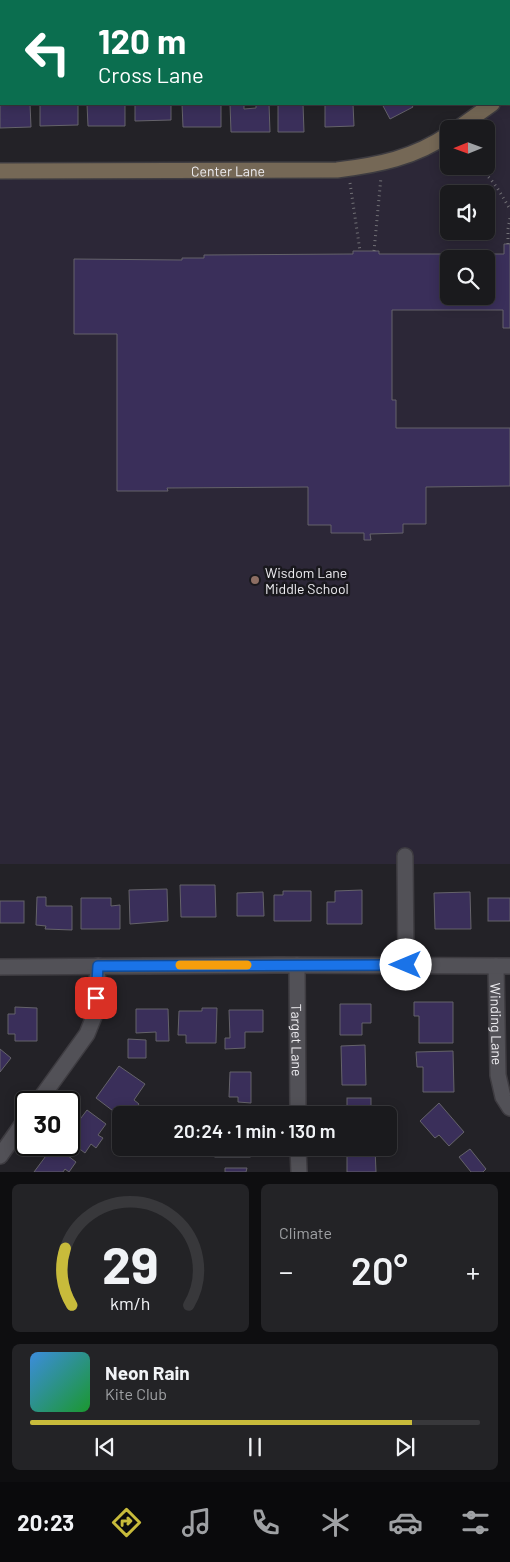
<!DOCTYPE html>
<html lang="en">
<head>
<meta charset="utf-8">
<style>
  body { margin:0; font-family:Barlow,sans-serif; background:#232326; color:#f1f3f6; height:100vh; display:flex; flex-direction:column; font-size:19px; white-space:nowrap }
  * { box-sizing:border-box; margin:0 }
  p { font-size:16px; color:#9fa1a4 }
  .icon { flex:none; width:28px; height:28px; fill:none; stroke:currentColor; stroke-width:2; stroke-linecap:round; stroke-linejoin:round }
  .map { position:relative; height:1172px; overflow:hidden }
  .details { display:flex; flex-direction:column; gap:12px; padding:12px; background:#0e0e10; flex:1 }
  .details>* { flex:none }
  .guide { position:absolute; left:0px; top:0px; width:510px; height:105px; box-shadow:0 2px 12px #0003,0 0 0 1px #38383b; background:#0b6e4f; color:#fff; overflow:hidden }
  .needle { width:32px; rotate:269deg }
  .tools { position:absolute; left:440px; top:120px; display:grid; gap:10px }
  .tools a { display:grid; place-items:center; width:55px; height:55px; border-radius:8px; background:#1a1a1d; box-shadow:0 2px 12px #0003,0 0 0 1px #38383b; font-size:25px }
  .speed { position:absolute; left:15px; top:1091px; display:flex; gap:10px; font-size:25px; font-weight:700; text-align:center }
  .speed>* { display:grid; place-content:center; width:65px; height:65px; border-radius:50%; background:#1a1a1d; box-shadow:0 2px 12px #0003,0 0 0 1px #38383b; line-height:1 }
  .speed .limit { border:2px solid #111; border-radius:8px; background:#fff; color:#111 }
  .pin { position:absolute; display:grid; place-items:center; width:42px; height:42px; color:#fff; margin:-21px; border-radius:10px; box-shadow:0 2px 8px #0006 }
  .me { position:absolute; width:55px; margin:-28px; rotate:270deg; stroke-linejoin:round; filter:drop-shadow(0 0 4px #0008) }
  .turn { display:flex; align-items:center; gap:18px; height:105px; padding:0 15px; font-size:22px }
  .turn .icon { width:65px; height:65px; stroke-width:2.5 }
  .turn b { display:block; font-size:35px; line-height:42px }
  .big { font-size:38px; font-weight:600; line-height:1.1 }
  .details .card { flex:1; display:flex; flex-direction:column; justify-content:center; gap:8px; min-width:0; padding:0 18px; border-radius:8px; background:#232326 }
  .details .dial { align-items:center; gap:0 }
  .dial svg { height:130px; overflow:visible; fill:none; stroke:#38383b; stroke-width:7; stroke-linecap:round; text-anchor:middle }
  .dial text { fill:#f1f3f6; stroke:none }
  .song { display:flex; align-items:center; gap:15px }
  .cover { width:60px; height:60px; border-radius:8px; background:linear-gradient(135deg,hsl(210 70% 55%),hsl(130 70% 35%)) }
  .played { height:5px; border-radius:2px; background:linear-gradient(90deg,#c8bb3b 85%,#38383b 85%) }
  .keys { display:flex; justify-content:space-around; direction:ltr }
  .heat { display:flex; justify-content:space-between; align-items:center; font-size:28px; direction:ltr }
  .details .tiles { flex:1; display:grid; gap:12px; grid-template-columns:1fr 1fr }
  .card:last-child { grid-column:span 2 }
  .trip { position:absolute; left:112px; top:1106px; width:285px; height:50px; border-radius:8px; background:#1a1a1d; box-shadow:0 2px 12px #0003,0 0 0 1px #38383b; font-weight:600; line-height:50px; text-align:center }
  .dock { display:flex; height:80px; justify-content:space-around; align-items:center; background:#0a0a0c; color:#9fa1a4 }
  .dock .icon { width:35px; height:35px }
  .dock .on { color:#c8bb3b }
  .dock b { font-size:22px; color:#f1f3f6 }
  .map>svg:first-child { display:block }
</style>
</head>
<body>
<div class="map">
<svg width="510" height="1172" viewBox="0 0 510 1172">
  <rect width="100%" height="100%" fill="#232227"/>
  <path fill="#2c2737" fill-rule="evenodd" d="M510,88V864H0V171L336,170L403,158L449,131V166H486V129H452L490,104H509ZM449,194H486V231H449ZM449,259H486V296H449Z"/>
  <g fill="#3a2f5a" stroke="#65636a" fill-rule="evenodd">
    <path d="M0,93L1,104H30L31,127L0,128Z"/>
    <path d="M40,104H78V125L40,126Z"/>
    <path d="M87,104H125V126H88Z"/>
    <path d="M135,104H171V120L135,121Z"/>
    <path d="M182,104H221V127H183Z"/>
    <path d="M230,104H244V109L256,108V104H269L270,132H231Z"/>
    <path d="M278,104H303L304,132H278Z"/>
    <path d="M325,104H353L354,126L325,127Z"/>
    <path d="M382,104H411L413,107L390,119Z"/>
    <path d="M504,244H510V328H503V310H392V400H396V428H510V486L426,487V524H403V533L370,534L371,540H364V533H331V525H308V487L167,488L168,491H117V334H74V259L182,260V258H204V255L353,254V251H379V254H504ZM449,259H486V296H449Z"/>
    <path d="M180,885H215L216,917H181Z"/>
    <path d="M167,889L168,921L130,924L129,890Z"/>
    <path d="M362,890V924H327V902H335V891Z"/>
    <path d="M283,891H311V921H274V895H283Z"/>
    <path d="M263,892L264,916H237V893Z"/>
    <path d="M470,892L471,929H435L434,893Z"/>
    <path d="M37,897H46V906H72V930L45,929L46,926L36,925Z"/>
    <path d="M81,898H111V906L120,905V929H81Z"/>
    <rect x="488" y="898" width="22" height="23"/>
    <rect x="0" y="901" width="24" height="22"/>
    <path d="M414,1002H453V1043H419V1016H414Z"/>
    <path d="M340,1004H371V1023H362V1035H340Z"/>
    <path d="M15,1007L37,1008V1041H15V1034H8V1014H15Z"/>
    <path d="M202,1008H217L216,1043H186V1035H178L179,1011H202Z"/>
    <path d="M136,1009H168L169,1041H156V1032L136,1033Z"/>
    <path d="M229,1010H263V1032H245V1048L225,1049V1038H230Z"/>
    <path d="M128,1039L146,1040V1058H128Z"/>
    <path d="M365,1045L366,1085H342L341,1046Z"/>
    <path d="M0,1049L11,1058L0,1072Z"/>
    <path d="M453,1051L454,1092H423V1067H417L416,1052Z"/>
    <path d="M119,1066L145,1084L134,1100L139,1104L131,1115H121V1117L96,1098Z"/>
    <path d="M230,1072H251V1103L238,1102V1097H229Z"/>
    <rect x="347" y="1098" width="24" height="17"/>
    <path d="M439,1103L464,1132L449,1146L439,1135L435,1138L420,1121Z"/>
    <path d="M87,1110L106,1124L98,1135L103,1138L96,1148L91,1144L85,1153L69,1141V1134Z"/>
    <path d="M54,1145L76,1162L69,1172L65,1169L63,1172H34Z"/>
    <rect x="215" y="1148" width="35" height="9"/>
    <path d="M347,1148H375L376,1172H347Z"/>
    <path d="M470,1149L486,1169L483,1172H471L459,1157Z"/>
    <path d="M225,1168H247L246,1172H225Z"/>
  </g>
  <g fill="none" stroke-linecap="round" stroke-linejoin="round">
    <g stroke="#3e3c41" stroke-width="18">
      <g id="street">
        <path d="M405,856L406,965"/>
        <path id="s1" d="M297,965L298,1115"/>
        <path id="s2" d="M496,966L498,1075L503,1097L510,1108"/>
        <path d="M0,967L277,965L510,966"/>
        <path d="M38,1102L87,1034L95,1014L98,966"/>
        <path d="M298,1148L299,1172"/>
        <path d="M0,1156L26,1119"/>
      </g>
    </g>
    <g stroke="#3e3c41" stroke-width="18">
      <g id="secondary">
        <path d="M509,91L510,90"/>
        <path d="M457,129L492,104"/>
        <path id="s3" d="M0,171L337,170C378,165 414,158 449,134"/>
      </g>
    </g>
    <g stroke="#727176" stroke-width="3" stroke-dasharray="1 4" stroke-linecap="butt">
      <path d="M472,166C491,173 500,193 510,209"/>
      <path d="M350,183L360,251"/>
      <path d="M508,244V229L510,218"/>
      <path d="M374,251L381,177"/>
    </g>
    <use href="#street" stroke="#525157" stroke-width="15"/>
    <use href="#secondary" stroke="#756856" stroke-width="15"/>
  </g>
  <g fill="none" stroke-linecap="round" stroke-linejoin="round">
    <g stroke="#114b97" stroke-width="12">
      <path id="route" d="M96,998L98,966L406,965"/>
    </g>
    <use href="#route" stroke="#1a73e8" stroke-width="9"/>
    <path stroke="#f59e0b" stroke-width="9" d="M180,965H247"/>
  </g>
  <circle fill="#8d6e63" stroke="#19181d" stroke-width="2" cx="255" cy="580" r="5"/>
  <g text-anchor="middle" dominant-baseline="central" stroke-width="5" stroke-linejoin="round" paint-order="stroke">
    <g font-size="14" fill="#edecf0" stroke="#19181d">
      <text stroke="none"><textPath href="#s3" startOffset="228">Center Lane</textPath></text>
      <text stroke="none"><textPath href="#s2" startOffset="58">Winding Lane</textPath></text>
      <text stroke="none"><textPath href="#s1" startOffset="75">Target Lane</textPath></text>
    </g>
    <g font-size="14" fill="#edecf0" stroke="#19181d" text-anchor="start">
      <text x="265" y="572">Wisdom Lane<tspan x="265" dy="16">Middle School</tspan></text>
    </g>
  </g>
</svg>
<div class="tools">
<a><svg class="needle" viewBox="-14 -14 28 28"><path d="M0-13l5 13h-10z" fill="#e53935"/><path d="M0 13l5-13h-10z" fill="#9fa1a4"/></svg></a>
<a><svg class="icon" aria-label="sound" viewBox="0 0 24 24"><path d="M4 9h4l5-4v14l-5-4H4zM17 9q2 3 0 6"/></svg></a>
<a><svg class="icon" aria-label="search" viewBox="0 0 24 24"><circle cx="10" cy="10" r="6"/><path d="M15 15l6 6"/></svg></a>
</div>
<div class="speed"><div class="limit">30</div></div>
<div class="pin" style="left:96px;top:998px;background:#d93025"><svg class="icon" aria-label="arrive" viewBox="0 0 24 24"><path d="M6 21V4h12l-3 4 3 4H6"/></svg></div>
<svg class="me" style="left:406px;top:965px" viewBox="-20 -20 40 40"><circle r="19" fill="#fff"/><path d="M0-13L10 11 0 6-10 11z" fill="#1a73e8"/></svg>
<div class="trip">20:24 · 1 min · 130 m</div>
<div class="guide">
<div class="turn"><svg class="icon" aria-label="left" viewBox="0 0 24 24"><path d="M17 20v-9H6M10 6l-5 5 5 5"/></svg><div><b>120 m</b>Cross Lane</div></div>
</div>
</div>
<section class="details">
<div class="tiles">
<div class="card dial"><svg viewBox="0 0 100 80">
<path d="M14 69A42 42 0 1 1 86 69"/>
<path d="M14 69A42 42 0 0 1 10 34" stroke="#c8bb3b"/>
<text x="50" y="56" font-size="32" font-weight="700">29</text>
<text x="50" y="72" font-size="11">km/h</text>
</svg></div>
<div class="card"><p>Climate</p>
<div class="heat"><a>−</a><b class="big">20°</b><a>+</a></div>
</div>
<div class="card">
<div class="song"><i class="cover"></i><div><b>Neon Rain</b><p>Kite Club</p></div></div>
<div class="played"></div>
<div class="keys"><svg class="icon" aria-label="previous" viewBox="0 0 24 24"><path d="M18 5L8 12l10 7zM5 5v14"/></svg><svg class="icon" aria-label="pause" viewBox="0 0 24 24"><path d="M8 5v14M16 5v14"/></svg><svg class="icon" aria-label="next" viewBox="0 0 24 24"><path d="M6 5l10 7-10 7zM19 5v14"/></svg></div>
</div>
</div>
</section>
<nav class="dock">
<b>20:23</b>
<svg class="icon on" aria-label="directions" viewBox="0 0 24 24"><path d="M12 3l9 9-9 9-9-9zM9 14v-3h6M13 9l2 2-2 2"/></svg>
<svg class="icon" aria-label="music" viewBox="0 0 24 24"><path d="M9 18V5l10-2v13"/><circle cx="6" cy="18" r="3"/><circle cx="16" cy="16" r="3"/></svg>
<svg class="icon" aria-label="phone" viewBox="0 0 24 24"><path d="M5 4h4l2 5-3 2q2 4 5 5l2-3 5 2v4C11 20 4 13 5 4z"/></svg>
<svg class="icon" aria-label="climate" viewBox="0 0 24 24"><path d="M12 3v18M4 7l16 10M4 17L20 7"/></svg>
<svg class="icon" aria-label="car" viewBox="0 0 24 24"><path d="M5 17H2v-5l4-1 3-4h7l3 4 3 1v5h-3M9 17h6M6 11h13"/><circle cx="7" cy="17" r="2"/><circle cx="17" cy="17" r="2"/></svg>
<svg class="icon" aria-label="filters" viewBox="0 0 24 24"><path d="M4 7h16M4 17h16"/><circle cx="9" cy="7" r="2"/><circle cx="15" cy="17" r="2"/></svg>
</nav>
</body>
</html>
